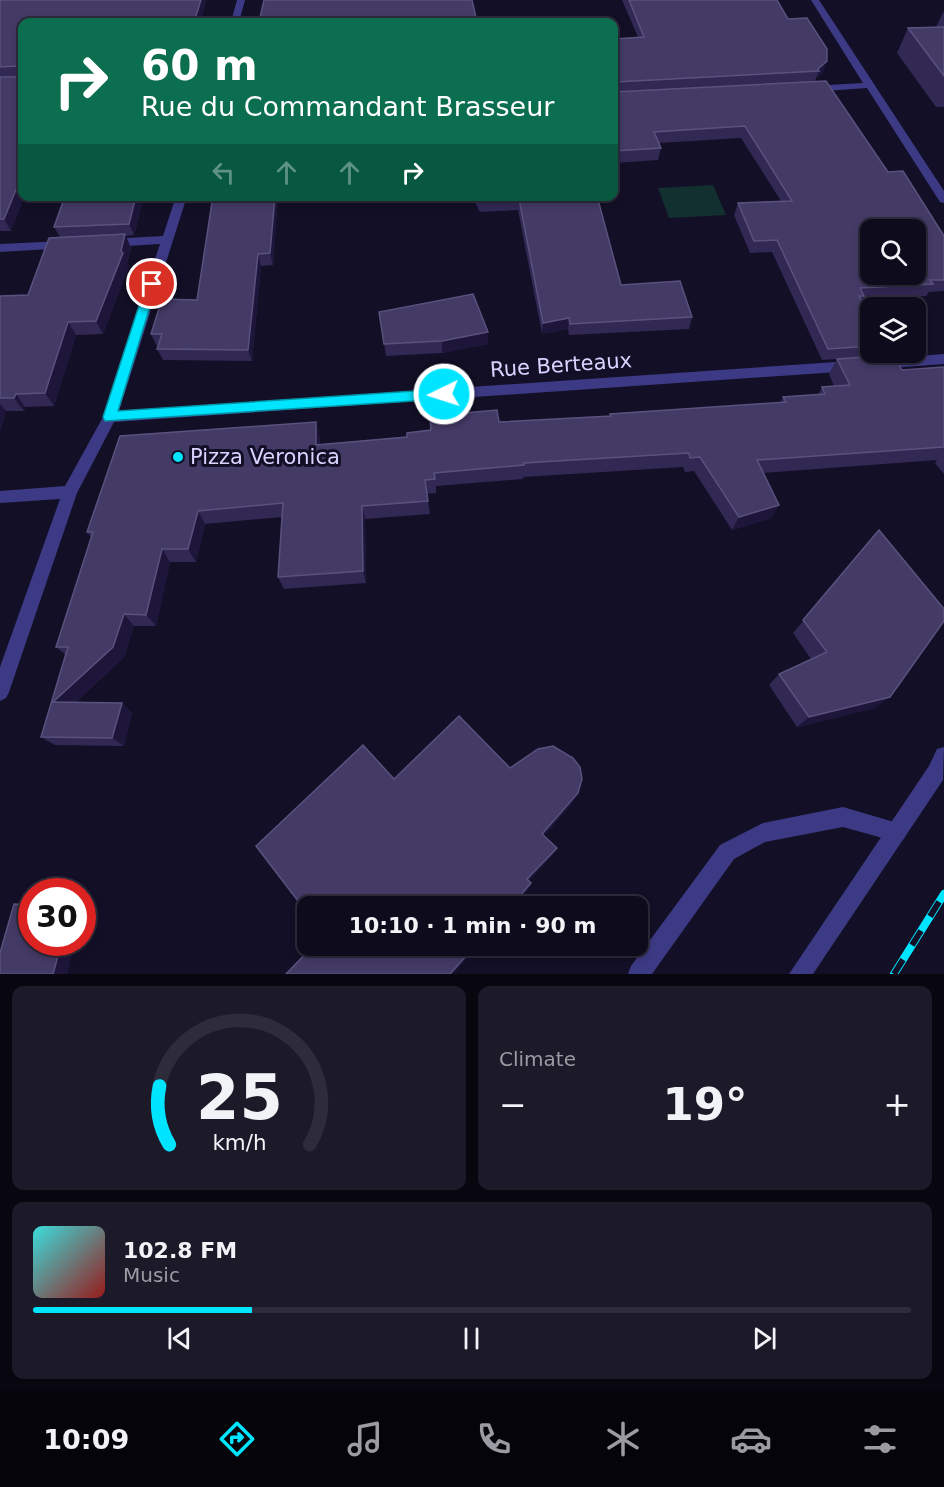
<!DOCTYPE html>
<html lang="en">
<head>
<meta charset="utf-8">
<style>
  body { margin:0; font-family:"DejaVu Sans",sans-serif; background:#1c1929; color:#f1f3f6; height:100vh; display:flex; flex-direction:column; font-size:22px; white-space:nowrap }
  * { box-sizing:border-box; margin:0 }
  p { font-size:20px; color:#9b9ba3 }
  .icon { flex:none; width:33px; height:33px; fill:none; stroke:currentColor; stroke-width:2; stroke-linecap:round; stroke-linejoin:round }
  .map { position:relative; height:974px; overflow:hidden }
  .panel { display:flex; flex-direction:column; gap:12px; padding:12px; background:#08060f; flex:1 }
  .panel>* { flex:none }
  .guide { position:absolute; left:18px; top:18px; width:600px; height:183px; border-radius:12px; box-shadow:0 3px 9px #0003,0 0 0 2px #2e2b3b; background:#0b6e4f; color:#fff; overflow:hidden }
  .controls { position:absolute; left:860px; top:219px; display:grid; gap:12px }
  .controls a { display:grid; place-items:center; width:66px; height:66px; border-radius:12px; background:#0e0b1c; box-shadow:0 3px 9px #0003,0 0 0 2px #2e2b3b; font-size:30px }
  .speed { position:absolute; left:18px; top:878px; display:flex; gap:12px; font-size:30px; font-weight:700; text-align:center }
  .speed>* { display:grid; place-content:center; width:78px; height:78px; border-radius:50%; background:#0e0b1c; box-shadow:0 3px 9px #0003,0 0 0 2px #2e2b3b; line-height:1 }
  .speed .limit { border:9px solid #d22; background:#fff; color:#111 }
  .pin { position:absolute; display:grid; place-items:center; width:51px; height:51px; color:#fff; margin:-26px; border:3px solid #fff; border-radius:50%; box-shadow:0 2px 6px #0007 }
  .me { position:absolute; width:66px; margin:-33px; rotate:266deg; stroke-linejoin:round; filter:drop-shadow(0 0 4px #0008) }
  .turn { display:flex; align-items:center; gap:21px; height:126px; padding:0 24px; font-size:27px }
  .turn .icon { width:78px; height:78px; stroke-width:2.5 }
  .turn b { display:block; font-size:42px; line-height:51px }
  .lanes { display:flex; align-items:center; height:57px; padding:0 24px; background:#0003; justify-content:center; gap:30px; direction:ltr }
  .lanes .off { opacity:.35 }
  .big { font-size:45px; font-weight:800; line-height:1.1 }
  .panel .tile { flex:1; display:flex; flex-direction:column; justify-content:center; gap:9px; min-width:0; padding:0 21px; border-radius:12px; background:#1c1929 }
  .panel .dial { align-items:center; gap:0 }
  .dial svg { height:156px; overflow:visible; fill:none; stroke:#2e2b3b; stroke-width:7; stroke-linecap:round; text-anchor:middle }
  .dial text { fill:#f1f3f6; stroke:none }
  .song { display:flex; align-items:center; gap:18px }
  .cover { width:72px; height:72px; border-radius:9px; background:linear-gradient(135deg,hsl(180 70% 55%),hsl(0 70% 35%)) }
  .played { height:6px; border-radius:3px; background:linear-gradient(90deg,#00e5ff 25%,#2e2b3b 25%) }
  .keys { display:flex; justify-content:space-around; direction:ltr }
  .heat { display:flex; justify-content:space-between; align-items:center; font-size:33px; direction:ltr }
  .panel .tiles { flex:1; display:grid; gap:12px; grid-template-columns:1fr 1fr }
  .tile:last-child { grid-column:span 2 }
  .trip { position:absolute; left:297px; top:896px; width:351px; height:60px; border-radius:12px; background:#0e0b1c; box-shadow:0 3px 9px #0003,0 0 0 2px #2e2b3b; font-weight:800; line-height:60px; text-align:center }
  .tabs { display:flex; height:96px; justify-content:space-around; align-items:center; background:#06040b; color:#9b9ba3 }
  .tabs .icon { width:42px; height:42px }
  .tabs .on { color:#00e5ff }
  .tabs b { font-size:27px; color:#f1f3f6 }
  .map>svg:first-child { display:block }
</style>
</head>
<body>
<div class="map">
<svg width="944" height="974" viewBox="0 0 944 974">
  <rect width="100%" height="100%" fill="#130f26"/>
  <path fill="#12302f" d="M713,185L726,215L669,218L658,188Z"/>
  <g fill="none" stroke-linecap="round" stroke-linejoin="round">
    <path fill="#3d3a85" fill-rule="evenodd" d="M843,807L904,825L907,832L904,839L897,842L843,827L765,842L734,859L652,974H628L631,966L720,845L763,823Z"/>
    <g fill="#3d3a85" fill-rule="evenodd">
      <path d="M237,0H245L239,22H231Z"/>
      <path d="M811,0H819L944,191V203L940,202L867,88L811,92L806,89L811,86L863,83Z"/>
      <path d="M176,196H187L119,411L851,361L858,366L851,371L114,422L77,493L9,692L6,698L0,701V667L60,499L0,503V491L65,486L103,417L160,244L109,247L103,243L109,239L163,236Z"/>
      <path d="M64,241L70,245L68,248L0,252V244Z"/>
      <path d="M944,354V364L878,369L871,364L878,359Z"/>
      <path d="M944,747L943,780L813,974H789L929,766L937,749Z"/>
    </g>
    <g stroke="#00e5ff" stroke-width="8">
      <path id="rail" d="M894,974L944,894"/>
    </g>
    <use href="#rail" stroke="#130f26" stroke-width="6" stroke-dasharray="17" stroke-linecap="butt"/>
  </g>
  <g fill="#312854">
    <path d="M0,0L22,22L11,231H0Z"/>
    <path d="M622,0H777L788,19L823,73L816,78L815,82L888,172L944,236V291L929,292L926,296L863,299L862,301L870,317V352H880L878,356L822,360L772,252L750,253L734,215L738,203L781,201L741,138L659,143L661,148L658,160L614,163V39L638,37Z"/>
    <path d="M944,11V107H936L897,53L908,28L936,27Z"/>
    <path d="M65,196H144L134,235L126,236L131,248L127,263L129,266L103,334L76,335L54,406L25,407L24,411H6L0,431V296L28,295L60,237L54,227Z"/>
    <path d="M278,196L273,265L261,266L252,361L163,360L157,349L159,345H156L151,334L197,300Z"/>
    <path d="M472,196H597L621,285L692,317L689,329L569,335L568,329L542,334L518,210L480,212Z"/>
    <path d="M379,312L488,332V344L442,353L386,356Z"/>
    <path d="M837,359L902,370L944,367V474L935,463L937,460L763,473L779,505L771,518L732,530L694,471L685,472L683,467L523,477V479L436,486V493L427,494L430,514L365,519L366,583L284,589L278,577L282,517L205,524L196,562H170L156,626H134L124,657L75,703H122L132,713L124,746L55,745L41,737L66,655L56,647L91,537L87,532L320,437V444L407,437L499,422L610,416V414L780,403L783,397L818,395L822,387L834,386L829,374Z"/>
    <path d="M879,530L875,708L797,727L769,685L779,674L811,659L793,633Z"/>
  </g>
  <g fill="#1d163a">
    <path d="M201,0H207L201,22H194Z"/>
    <path d="M827,61L823,73L816,78L819,71L818,69Z"/>
    <path d="M22,175V196H25L11,231L4,219Z"/>
    <path d="M136,196H144L134,235L129,224Z"/>
    <path d="M275,196H278L273,265L270,253Z"/>
    <path d="M125,234L131,248L127,263L129,266L103,334L96,321L121,251Z"/>
    <path d="M258,254L261,266L252,361L248,350Z"/>
    <path d="M569,318L568,329L542,334L543,323Z"/>
    <path d="M68,322L76,335L54,406L45,393Z"/>
    <path d="M488,332V344L442,353V341Z"/>
    <path d="M16,394L25,407L24,411L14,398Z"/>
    <path d="M0,404L6,411L0,431Z"/>
    <path d="M316,422L320,437L319,459L316,445Z"/>
    <path d="M779,505L771,518L732,530L739,517Z"/>
    <path d="M362,506L365,519L366,583L363,571Z"/>
    <path d="M198,511L205,524L196,562L188,549Z"/>
    <path d="M162,549L170,562L156,626L146,615Z"/>
    <path d="M124,614L134,626L124,657L65,712L53,702Z"/>
    <path d="M890,697L875,708L797,727L809,717Z"/>
    <path d="M122,703L132,713L124,746L112,738Z"/>
    <path d="M578,793L572,804L538,843L542,834Z"/>
    <path d="M557,848L552,856L524,886L527,879Z"/>
    <path d="M531,883L528,890L513,906H511Z"/>
    <path d="M62,942H75L67,974H53Z"/>
    <path d="M476,945H479L453,974H450Z"/>
  </g>
  <g fill="#433a66" stroke="#5a527e" stroke-width="1.5" fill-rule="evenodd">
    <path d="M0,0H201L194,22H22V175L4,219H0V77H16L19,69L16,66L0,67Z"/>
    <path d="M264,0H472L477,22H259Z"/>
    <path d="M629,0H777L788,19L807,18L827,49V61L818,69L819,71L616,82L614,92L826,81L888,172L903,171L944,236V280H930L933,284L860,288L864,296H859L870,317V346L828,349L777,240L754,241L738,203L792,201L745,126L654,132L661,148L614,151V39L644,37ZM870,230H915V274H870Z"/>
    <path d="M944,27V76L908,28Z"/>
    <path d="M65,196H136L129,224L54,227Z"/>
    <path d="M213,196H275L270,253L258,254L248,350L157,349L162,334H151L162,299L197,300Z"/>
    <path d="M478,196H597L621,285L680,281L692,317L570,324L569,318L543,323L519,199L480,200Z"/>
    <path d="M125,234L121,251L123,253L96,321L68,322L45,393L16,394L14,398H0V296L28,295L49,238Z"/>
    <path d="M473,294L488,332L442,341L384,344L379,312Z"/>
    <path d="M894,355L902,370L944,367V447L757,460L779,505L739,517L700,457L690,458L689,453L524,463V465L434,473L435,479L425,480L428,501L362,506L363,571L278,577L283,503L198,511L188,549H162L146,615L124,614L113,647L53,702L122,703L112,738L41,737L68,647H56L93,532H87L120,436L316,422V445L407,437V433L431,430L430,417L459,416L464,413L497,410L499,422L611,416L610,414L786,402L783,397L825,394L822,387L850,385L837,359Z"/>
    <path d="M879,530L944,609V621L890,697L809,717L779,674L827,652L803,620Z"/>
    <path d="M459,716L510,768L538,749L553,746L573,758L580,767L582,779L578,793L542,834L557,848L527,879L531,883L511,906H308V914L256,846L363,745L394,779Z"/>
    <path d="M14,904L32,905V942H62L53,974H0V953Z"/>
    <path d="M314,945H476L450,974H286Z"/>
  </g>
  <path fill="#00e5ff" stroke="#0095a6" stroke-width="1.5" d="M152,280L157,284L118,411L444,389L450,394L444,399L105,421L103,417L146,284Z"/>
  <circle fill="#00e5ff" stroke="#130f26" stroke-width="2" cx="178" cy="457" r="6"/>
  <g text-anchor="middle" dominant-baseline="central" stroke-width="6" stroke-linejoin="round" paint-order="stroke">
    <g font-size="21" fill="#d9d4ff" stroke="#130f26">
      <text transform="translate(561 365) rotate(-4)">Rue Berteaux</text>
    </g>
    <g font-size="21" fill="#d9d4ff" stroke="#130f26" text-anchor="start">
      <text x="190" y="457">Pizza Veronica</text>
    </g>
  </g>
</svg>
<div class="controls">
<a><svg class="icon" aria-label="search" viewBox="0 0 24 24"><circle cx="10" cy="10" r="6"/><path d="M15 15l6 6"/></svg></a>
<a><svg class="icon" aria-label="layers" viewBox="0 0 24 24"><path d="M12 4l9 5-9 5-9-5zM3 14l9 5 9-5"/></svg></a>
</div>
<div class="speed"><div class="limit">30</div></div>
<div class="pin" style="left:152px;top:284px;background:#d93025"><svg class="icon" aria-label="arrive" viewBox="0 0 24 24"><path d="M6 21V4h12l-3 4 3 4H6"/></svg></div>
<svg class="me" style="left:444px;top:394px" viewBox="-20 -20 40 40"><circle r="17" fill="#00e5ff" stroke="#fff" stroke-width="3"/><path d="M0-11L8 9 0 5-8 9z" fill="#fff"/></svg>
<div class="trip">10:10 · 1 min · 90 m</div>
<div class="guide">
<div class="turn"><svg class="icon" aria-label="right" viewBox="0 0 24 24"><path d="M7 20v-9h11M14 6l5 5-5 5"/></svg><div><b>60 m</b>Rue du Commandant Brasseur</div></div>
<div class="lanes"><svg class="icon off" aria-label="left" viewBox="0 0 24 24"><path d="M17 20v-9H6M10 6l-5 5 5 5"/></svg><svg class="icon off" aria-label="ahead" viewBox="0 0 24 24"><path d="M12 20V5M6 11l6-6 6 6"/></svg><svg class="icon off" aria-label="ahead" viewBox="0 0 24 24"><path d="M12 20V5M6 11l6-6 6 6"/></svg><svg class="icon" aria-label="right" viewBox="0 0 24 24"><path d="M7 20v-9h11M14 6l5 5-5 5"/></svg></div>
</div>
</div>
<section class="panel">
<div class="tiles">
<div class="tile dial"><svg viewBox="0 0 100 80">
<path d="M14 69A42 42 0 1 1 86 69"/>
<path d="M14 69A42 42 0 0 1 9 39" stroke="#00e5ff"/>
<text x="50" y="56" font-size="32" font-weight="700">25</text>
<text x="50" y="72" font-size="11">km/h</text>
</svg></div>
<div class="tile"><p>Climate</p>
<div class="heat"><a>−</a><b class="big">19°</b><a>+</a></div>
</div>
<div class="tile">
<div class="song"><i class="cover"></i><div><b>102.8 FM</b><p>Music</p></div></div>
<div class="played"></div>
<div class="keys"><svg class="icon" aria-label="previous" viewBox="0 0 24 24"><path d="M18 5L8 12l10 7zM5 5v14"/></svg><svg class="icon" aria-label="pause" viewBox="0 0 24 24"><path d="M8 5v14M16 5v14"/></svg><svg class="icon" aria-label="next" viewBox="0 0 24 24"><path d="M6 5l10 7-10 7zM19 5v14"/></svg></div>
</div>
</div>
</section>
<nav class="tabs">
<b>10:09</b>
<svg class="icon on" aria-label="directions" viewBox="0 0 24 24"><path d="M12 3l9 9-9 9-9-9zM9 14v-3h6M13 9l2 2-2 2"/></svg>
<svg class="icon" aria-label="music" viewBox="0 0 24 24"><path d="M9 18V5l10-2v13"/><circle cx="6" cy="18" r="3"/><circle cx="16" cy="16" r="3"/></svg>
<svg class="icon" aria-label="phone" viewBox="0 0 24 24"><path d="M5 4h4l2 5-3 2q2 4 5 5l2-3 5 2v4C11 20 4 13 5 4z"/></svg>
<svg class="icon" aria-label="climate" viewBox="0 0 24 24"><path d="M12 3v18M4 7l16 10M4 17L20 7"/></svg>
<svg class="icon" aria-label="car" viewBox="0 0 24 24"><path d="M5 17H2v-5l4-1 3-4h7l3 4 3 1v5h-3M9 17h6M6 11h13"/><circle cx="7" cy="17" r="2"/><circle cx="17" cy="17" r="2"/></svg>
<svg class="icon" aria-label="filters" viewBox="0 0 24 24"><path d="M4 7h16M4 17h16"/><circle cx="9" cy="7" r="2"/><circle cx="15" cy="17" r="2"/></svg>
</nav>
</body>
</html>
